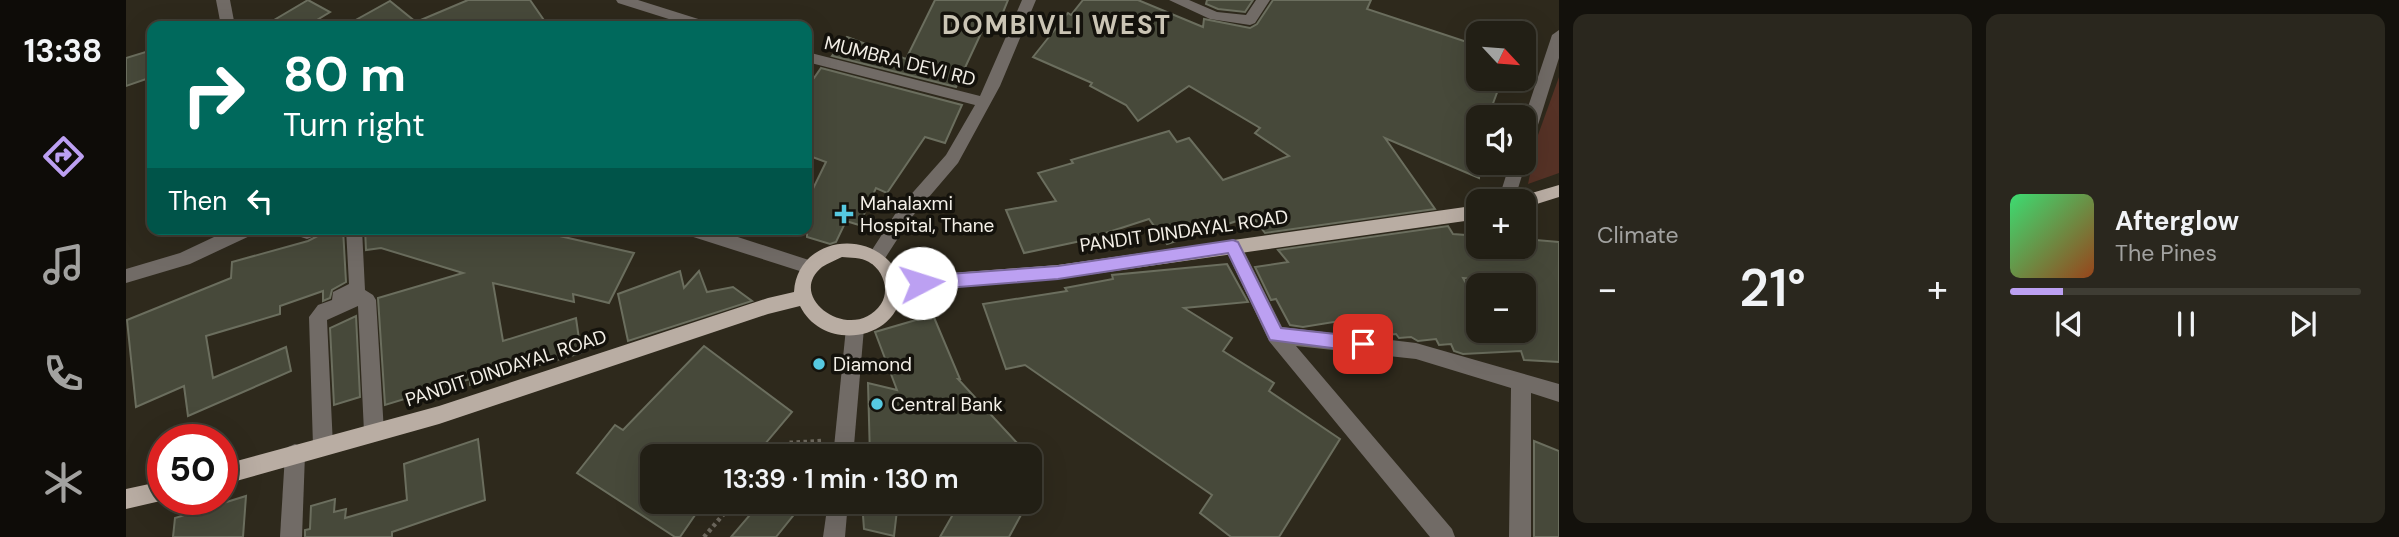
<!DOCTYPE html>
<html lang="en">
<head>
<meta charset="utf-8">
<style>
  body { margin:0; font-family:"DM Sans",sans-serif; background:#2a271e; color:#f1f3f6; height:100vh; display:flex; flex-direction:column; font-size:26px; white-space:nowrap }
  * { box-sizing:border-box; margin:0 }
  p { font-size:23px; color:#a2a2a0 }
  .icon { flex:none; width:38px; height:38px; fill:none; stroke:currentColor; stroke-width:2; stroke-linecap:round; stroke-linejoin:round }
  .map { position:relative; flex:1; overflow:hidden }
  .drawer { display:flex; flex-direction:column; gap:14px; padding:14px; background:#13110c; width:840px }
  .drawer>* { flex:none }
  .hud { position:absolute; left:21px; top:21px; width:665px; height:214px; border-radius:14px; box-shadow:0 7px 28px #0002,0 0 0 2px #3f3d34; background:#00695c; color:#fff; overflow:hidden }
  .needle { width:46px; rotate:116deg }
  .controls { position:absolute; left:1340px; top:21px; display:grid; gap:14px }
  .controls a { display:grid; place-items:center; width:70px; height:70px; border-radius:14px; background:#221f15; box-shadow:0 7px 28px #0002,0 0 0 2px #3f3d34; font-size:35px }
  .speed { position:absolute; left:21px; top:424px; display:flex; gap:14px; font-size:35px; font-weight:700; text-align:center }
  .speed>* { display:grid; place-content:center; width:91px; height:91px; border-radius:50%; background:#221f15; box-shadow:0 7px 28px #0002,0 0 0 2px #3f3d34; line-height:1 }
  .speed .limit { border:10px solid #d22; background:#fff; color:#111 }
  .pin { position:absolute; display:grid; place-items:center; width:60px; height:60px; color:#fff; margin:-30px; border-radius:14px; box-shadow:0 4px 10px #0006 }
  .me { position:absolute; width:77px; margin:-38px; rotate:85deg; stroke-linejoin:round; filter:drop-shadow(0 0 5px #0008) }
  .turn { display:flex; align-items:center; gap:24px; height:147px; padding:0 21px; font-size:32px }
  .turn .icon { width:91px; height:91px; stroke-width:2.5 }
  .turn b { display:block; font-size:49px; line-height:60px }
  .then { display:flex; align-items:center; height:66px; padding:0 21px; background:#0003; gap:14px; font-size:26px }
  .big { font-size:52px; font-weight:600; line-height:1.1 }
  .drawer .widget { flex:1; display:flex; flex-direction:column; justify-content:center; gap:10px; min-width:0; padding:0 24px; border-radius:14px; background:#2a271e }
  .song { display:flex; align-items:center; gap:21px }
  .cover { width:84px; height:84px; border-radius:10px; background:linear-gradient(135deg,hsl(140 70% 55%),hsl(20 70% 35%)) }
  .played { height:7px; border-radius:4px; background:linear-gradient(90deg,#bca0f2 15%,#3f3d34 15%) }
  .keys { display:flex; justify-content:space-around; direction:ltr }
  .heat { display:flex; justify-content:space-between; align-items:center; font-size:38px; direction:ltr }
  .drawer .tiles { flex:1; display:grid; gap:14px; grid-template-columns:repeat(2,1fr) }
  .trip { position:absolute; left:514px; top:444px; width:402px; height:70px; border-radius:14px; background:#221f15; box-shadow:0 7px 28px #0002,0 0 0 2px #3f3d34; font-weight:600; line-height:70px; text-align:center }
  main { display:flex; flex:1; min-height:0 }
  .dock { display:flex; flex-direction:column; width:126px; justify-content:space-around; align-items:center; background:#0e0c08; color:#a2a2a0 }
  .dock .icon { width:49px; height:49px }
  .dock .current { color:#bca0f2 }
  .dock b { font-size:32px; color:#f1f3f6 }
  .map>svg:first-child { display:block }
</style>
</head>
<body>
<main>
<nav class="dock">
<b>13:38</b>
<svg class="icon current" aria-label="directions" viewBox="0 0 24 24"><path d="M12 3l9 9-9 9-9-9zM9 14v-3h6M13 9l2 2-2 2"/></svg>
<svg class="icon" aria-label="music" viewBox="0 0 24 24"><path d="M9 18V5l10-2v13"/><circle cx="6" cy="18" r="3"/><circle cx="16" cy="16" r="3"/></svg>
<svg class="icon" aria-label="phone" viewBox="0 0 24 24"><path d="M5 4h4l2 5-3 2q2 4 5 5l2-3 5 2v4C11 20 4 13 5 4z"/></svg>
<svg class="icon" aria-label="climate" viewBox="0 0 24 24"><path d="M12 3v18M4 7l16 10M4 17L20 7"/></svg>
</nav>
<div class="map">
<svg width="1433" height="537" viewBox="0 0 1433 537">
  <rect width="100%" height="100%" fill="#2e291c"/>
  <path fill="#563226" d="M1433,77V173L1402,184L1412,135Z"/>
  <g fill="#47493a" stroke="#6b6e5e" stroke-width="2" fill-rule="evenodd">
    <path d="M182,0L204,12L181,26H138Z"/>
    <path d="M342,0H404L422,26H219L264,1L290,22Z"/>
    <path d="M809,0H882L869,32L857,29L830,87L706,56L721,37L780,59Z"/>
    <path d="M957,0H1012L1077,27L1078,19L1124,28L1131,24L1147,0H1245L1241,9L1353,46V79H1376L1362,117H1353V178L1259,138L1309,209L1139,233L1126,216L1041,244L1023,219L955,241L898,253L880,210L930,201L912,173L947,163L945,160L1043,131L1051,142L1063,138L1097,180L1163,156L1129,133L1134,128L1063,86L1012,121L1000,105L964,86L966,83L907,57L942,13L945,15Z"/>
    <path d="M1081,0H1127L1119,12L1092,9L1080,4Z"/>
    <path d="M26,50V77L0,86V58Z"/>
    <path d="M695,68L836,105L819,143L799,137L761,193L750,188L733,225L720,221L710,242L704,244L681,237V201L700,162L681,155V75L688,78Z"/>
    <path d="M1322,226L1327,234L1353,236V247H1398V239L1433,242V362L1398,360L1395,351L1337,354L1328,351L1325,344L1313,345L1310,339L1292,341L1285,337L1273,338L1270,334L1258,335L1255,329L1240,331L1232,318L1177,327L1164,325L1150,299L1145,300L1129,267L1162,262L1152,250ZM1337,278L1398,283V331H1353V307Z"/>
    <path d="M205,229H217L220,282L206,290L204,298L197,301V291L154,306V314L80,336L87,378L160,347L165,371L62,416L58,386L10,407L1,320L105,278L106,262L182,241Z"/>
    <path d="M239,229H403L508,253L483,303L447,294L448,302L367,283L377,341L450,318L455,353L344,385V379L259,405L252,298L337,273L255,248L240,250Z"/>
    <path d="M1101,264L1122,302L1058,308L1106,338L1097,351L1148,383L1143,391L1214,439L1153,537H1105L1074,513L1086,495L899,365L880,369L857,304L941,291L939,288L987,279L986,275Z"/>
    <path d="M554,271L558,288L573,271L581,292L607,287L626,301L502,341L492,294Z"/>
    <path d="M807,315L834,379H832L904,457H744L742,383L771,390L749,332Z"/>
    <path d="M230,316L234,397L208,405L204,328Z"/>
    <path d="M578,346L666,412L628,457H527V502H578L554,537H549L451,473L489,425L497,430Z"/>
    <path d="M352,439L359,500L266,532V537H179V530L184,529L185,506L209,499L208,512L220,509L219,518L281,500L278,464Z"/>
    <path d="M1408,441L1433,451V537H1408Z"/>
    <path d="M120,496L117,537H47L49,518Z"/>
    <path d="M635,502H659L670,512L650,537H605Z"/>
    <path d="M736,502L771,510L768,536L738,529Z"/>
    <path d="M834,502H902L883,537H814Z"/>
  </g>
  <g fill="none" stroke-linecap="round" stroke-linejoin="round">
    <g stroke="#6f6a5f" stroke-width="4.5" stroke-dasharray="3.5 3.5" stroke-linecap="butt">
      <path d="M649,457L661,443L697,441"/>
      <path d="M578,537L608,502"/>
    </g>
    <g fill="#716b66" fill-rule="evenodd">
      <path d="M90,0H104L109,26H95Z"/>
      <path d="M490,0H512L585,23L587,26H565L492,3Z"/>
      <path d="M896,0H910L874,86L832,163L785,218L756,263L750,265L744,263L741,258L744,253L773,208L820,155L849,105L681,62V52L854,96Z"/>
      <path d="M1043,0H1063L1091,12L1120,15L1130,0H1144L1129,23L1124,25L1084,19Z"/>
      <path d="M1433,30V58L1406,144L1398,150V119L1426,35Z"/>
      <path d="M1398,160L1400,163L1388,201H1372L1384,163H1398Z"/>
      <path d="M105,229H130L128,234L64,264L0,283V269L54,253Z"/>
      <path d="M174,229H196L194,234L181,239L175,237Z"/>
      <path d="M220,229H236L239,290L247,295L250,300L258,432L255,439L248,441L241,439L238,432L232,306L201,320L207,446L204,453L197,456L190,453L187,446L183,317L192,305L206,300L207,292L223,284Z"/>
      <path d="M556,229H587L689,262L692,267L689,272L683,274L558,234Z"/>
      <path d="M1107,239L1113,241L1156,327L1290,343L1433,384V402L1405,393V537H1383L1385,388L1290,359L1170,346L1326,529L1329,537H1304L1143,341L1098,246L1101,241Z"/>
      <path d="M729,320L735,322L738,328L727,457H707L720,328L723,322Z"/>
      <path d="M169,444L176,447L179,454L176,537H154L159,454L162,447Z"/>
      <path d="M702,502H722L719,537H697Z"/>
    </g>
    <g fill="#b9ada3" fill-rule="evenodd">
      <path d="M1433,185V197L1398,208V201H1390L1392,197Z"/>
      <path d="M1353,205V219L932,279L776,292C769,343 696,351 674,306L642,314L313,424L96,485V465L313,406L642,298L668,292C671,236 749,225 774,277L932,265ZM716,257C724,258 735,257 743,262C757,270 764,290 755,304C727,345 658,298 696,267C702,263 710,260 716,257Z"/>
      <path d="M37,481V499H43L0,509V489Z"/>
    </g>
  </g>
  <path fill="#bca0f2" stroke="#7a689d" stroke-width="2" d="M1107,240L1112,242L1155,328L1237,337L1243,339L1246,344L1243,350L1237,352L1144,340L1102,253L932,279L795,290L790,288L787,283L790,278L795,276L932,266Z"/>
  <g fill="#56c9e1" stroke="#14120c" stroke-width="2.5">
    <path d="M714.5 203.5h7v7h7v7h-7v7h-7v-7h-7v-7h7z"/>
    <circle cx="693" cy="364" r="7"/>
    <circle cx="751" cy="404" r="7"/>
  </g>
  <g text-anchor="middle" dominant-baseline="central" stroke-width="7" stroke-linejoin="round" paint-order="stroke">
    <g font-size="19" fill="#f3efe7" stroke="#14120c">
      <text transform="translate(774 61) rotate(14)">MUMBRA DEVI RD</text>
      <text transform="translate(1058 231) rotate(-8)">PANDIT DINDAYAL ROAD</text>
      <text transform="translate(380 368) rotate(-18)">PANDIT DINDAYAL ROAD</text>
    </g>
    <g font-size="19" fill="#f3efe7" stroke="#14120c" text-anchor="start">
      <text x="734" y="203">Mahalaxmi<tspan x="734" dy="22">Hospital, Thane</tspan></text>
      <text x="707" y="364">Diamond</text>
      <text x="765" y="404">Central Bank</text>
    </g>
    <g font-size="26" font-weight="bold" letter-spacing="2" fill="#cbc5b5" stroke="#14120c">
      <text x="931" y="25">DOMBIVLI WEST</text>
    </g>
  </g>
</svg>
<div class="controls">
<a><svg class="needle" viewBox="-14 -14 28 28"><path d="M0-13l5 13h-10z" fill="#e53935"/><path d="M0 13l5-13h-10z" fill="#a2a2a0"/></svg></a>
<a><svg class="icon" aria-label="sound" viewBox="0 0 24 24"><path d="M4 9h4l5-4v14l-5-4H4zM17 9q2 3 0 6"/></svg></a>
<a>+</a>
<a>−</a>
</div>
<div class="speed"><div class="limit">50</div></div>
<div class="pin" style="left:1237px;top:344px;background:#d93025"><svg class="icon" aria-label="arrive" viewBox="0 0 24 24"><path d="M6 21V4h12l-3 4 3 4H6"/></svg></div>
<svg class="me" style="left:795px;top:283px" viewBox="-20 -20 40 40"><circle r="19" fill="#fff"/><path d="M0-13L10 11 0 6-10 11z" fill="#bca0f2"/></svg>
<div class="trip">13:39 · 1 min · 130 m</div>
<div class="hud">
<div class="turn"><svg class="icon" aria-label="right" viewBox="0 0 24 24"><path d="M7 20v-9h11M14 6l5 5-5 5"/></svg><div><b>80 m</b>Turn right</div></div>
<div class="then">Then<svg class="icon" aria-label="left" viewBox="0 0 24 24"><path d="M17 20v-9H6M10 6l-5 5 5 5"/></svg></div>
</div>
</div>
<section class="drawer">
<div class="tiles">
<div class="widget"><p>Climate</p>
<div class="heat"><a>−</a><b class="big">21°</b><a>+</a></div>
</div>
<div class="widget">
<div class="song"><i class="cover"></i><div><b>Afterglow</b><p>The Pines</p></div></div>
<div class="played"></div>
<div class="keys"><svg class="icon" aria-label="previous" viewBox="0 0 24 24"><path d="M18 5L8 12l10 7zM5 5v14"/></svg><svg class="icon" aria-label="pause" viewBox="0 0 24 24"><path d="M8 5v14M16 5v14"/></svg><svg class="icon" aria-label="next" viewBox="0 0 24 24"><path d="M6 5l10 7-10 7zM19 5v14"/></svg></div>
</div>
</div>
</section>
</main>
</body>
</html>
